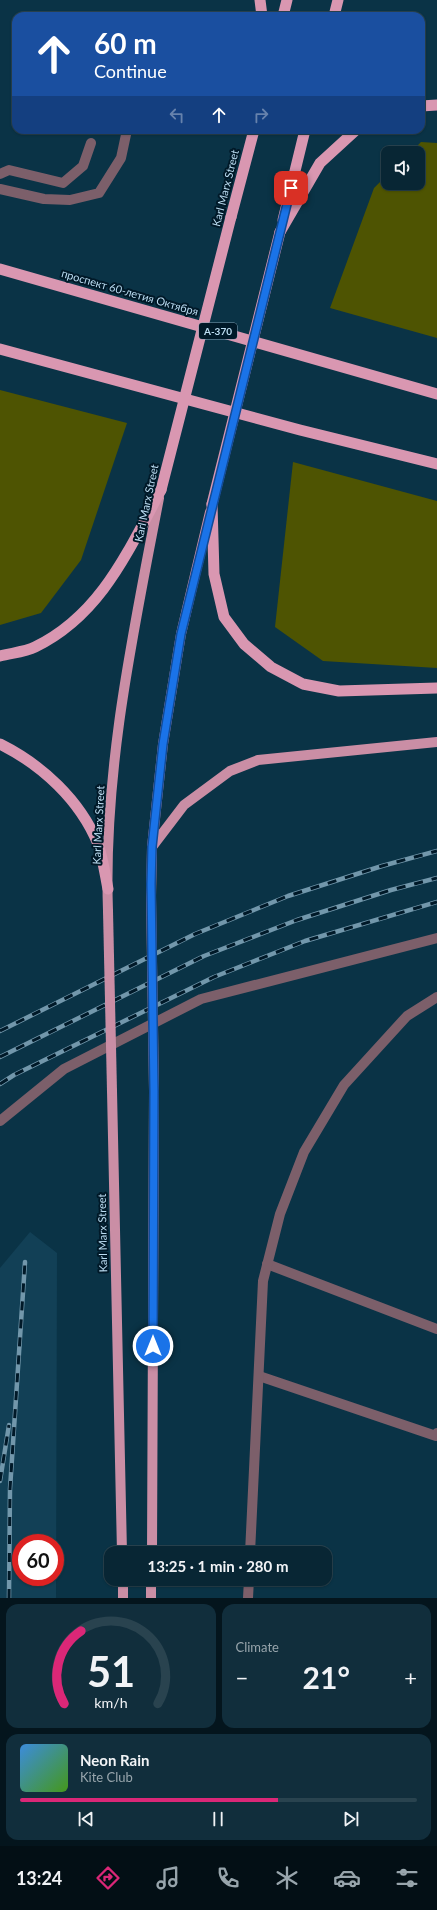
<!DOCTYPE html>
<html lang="en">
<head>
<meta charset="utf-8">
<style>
  body { margin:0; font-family:Lato,sans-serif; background:#112e3c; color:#f1f3f6; height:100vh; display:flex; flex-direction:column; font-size:15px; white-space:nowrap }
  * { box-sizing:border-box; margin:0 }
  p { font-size:13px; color:#98a5ac }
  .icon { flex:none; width:22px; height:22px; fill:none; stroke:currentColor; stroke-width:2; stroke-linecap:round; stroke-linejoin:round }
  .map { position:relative; height:1598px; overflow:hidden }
  .side { display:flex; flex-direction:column; gap:6px; padding:6px; background:#04151d; flex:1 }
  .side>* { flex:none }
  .top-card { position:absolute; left:12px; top:12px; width:413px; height:122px; border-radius:12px; box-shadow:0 1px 3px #0004,0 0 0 1px #29434f; background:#1a4fa0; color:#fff; overflow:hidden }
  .fabs { position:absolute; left:381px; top:146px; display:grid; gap:8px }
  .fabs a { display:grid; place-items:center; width:44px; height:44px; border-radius:8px; background:#082634; box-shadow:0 1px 3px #0004,0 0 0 1px #29434f; font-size:20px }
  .speed { position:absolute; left:12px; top:1534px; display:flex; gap:8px; font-size:20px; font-weight:700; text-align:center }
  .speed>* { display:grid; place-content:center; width:52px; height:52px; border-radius:50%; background:#082634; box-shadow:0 1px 3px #0004,0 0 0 1px #29434f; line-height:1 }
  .speed .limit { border:6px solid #d22; background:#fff; color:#111 }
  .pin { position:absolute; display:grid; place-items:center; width:34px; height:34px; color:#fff; margin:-17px; border-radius:8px; box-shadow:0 2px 6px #0006 }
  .me { position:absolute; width:44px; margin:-22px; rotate:0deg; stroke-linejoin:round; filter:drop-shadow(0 0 3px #0008) }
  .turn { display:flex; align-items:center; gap:14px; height:84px; padding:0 16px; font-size:18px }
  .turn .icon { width:52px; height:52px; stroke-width:2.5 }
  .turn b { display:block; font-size:28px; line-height:34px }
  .lanes { display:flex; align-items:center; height:38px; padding:0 16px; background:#0003; justify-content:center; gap:20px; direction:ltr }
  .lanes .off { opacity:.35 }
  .big { font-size:30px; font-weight:700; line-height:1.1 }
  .side .widget { flex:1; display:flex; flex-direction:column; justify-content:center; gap:6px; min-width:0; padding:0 14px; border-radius:12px; background:#112e3c }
  .side .dial { align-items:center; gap:0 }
  .dial svg { height:104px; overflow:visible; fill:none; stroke:#29434f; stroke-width:7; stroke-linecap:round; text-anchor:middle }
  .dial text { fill:#f1f3f6; stroke:none }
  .song { display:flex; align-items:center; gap:12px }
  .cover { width:48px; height:48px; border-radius:6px; background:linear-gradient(135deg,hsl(210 70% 55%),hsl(100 70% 35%)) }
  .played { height:4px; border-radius:2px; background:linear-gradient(90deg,#db2777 65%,#29434f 65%) }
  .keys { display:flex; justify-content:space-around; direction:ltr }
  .heat { display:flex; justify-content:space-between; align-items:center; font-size:22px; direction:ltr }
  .side .tiles { flex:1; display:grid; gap:6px; grid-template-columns:1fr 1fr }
  .widget:last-child { grid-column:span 2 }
  .trip { position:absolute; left:104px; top:1546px; width:228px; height:40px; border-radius:12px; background:#082634; box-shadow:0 1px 3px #0004,0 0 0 1px #29434f; font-weight:700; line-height:40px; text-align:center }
  .menu { display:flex; height:64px; justify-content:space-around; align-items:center; background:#030f15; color:#98a5ac }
  .menu .icon { width:28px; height:28px }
  .menu .active { color:#db2777 }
  .menu b { font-size:18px; color:#f1f3f6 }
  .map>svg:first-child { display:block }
</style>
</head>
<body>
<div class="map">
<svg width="437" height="1598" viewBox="0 0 437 1598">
  <rect width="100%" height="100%" fill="#0a3346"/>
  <path fill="#124056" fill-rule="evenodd" d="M30,1232L57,1253L56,1598H0V1268ZM21,1543H55V1577H21Z"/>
  <g fill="#4e5402">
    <path d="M421,142L437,143V338L330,308L374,188L388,174V183H418V153H410Z"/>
    <path d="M0,390L127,423L81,560L41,613L0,625Z"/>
    <path d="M293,462L437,501V668L323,661L275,627Z"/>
  </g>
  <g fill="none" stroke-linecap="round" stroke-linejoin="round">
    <g stroke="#7c5f6a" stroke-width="10">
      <path d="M0,174L9,170L63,183L83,166L91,143"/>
      <path d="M0,189L44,199L70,200L99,193L121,158L127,130"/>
      <path d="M0,1121L64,1069L201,999L437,938"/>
      <path d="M267,1264L437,1329"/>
      <path d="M259,1376L436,1436L437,1433"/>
    </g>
    <g stroke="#7c5f6a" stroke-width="10">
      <path d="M250,1553L263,1281L280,1214L304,1152L344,1085L407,1016L437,997"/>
      <path d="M248,1598L249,1579"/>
    </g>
    <g stroke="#ca8ea5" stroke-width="10">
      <path d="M152,847L184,805L230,771L258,760L437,742"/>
      <path d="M151,896L152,847L163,744L181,634L210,512"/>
      <path d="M108,911C103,772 133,634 159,498"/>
      <path d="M112,1091L122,1553"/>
      <path d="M152,1553L154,1091"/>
      <path d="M123,1579V1598"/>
      <path d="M151,1598V1579"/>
    </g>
    <g stroke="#d997b1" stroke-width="11">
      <path d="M260,0L262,16"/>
      <path d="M283,16L287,0"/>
      <path d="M334,16L338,0"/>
      <path d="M421,106L437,105"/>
      <path d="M231,217L254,130"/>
      <path d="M283,220L305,130"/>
      <path d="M280,232L320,163L356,130"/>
      <path d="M0,269L437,394"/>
      <path d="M0,349L300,430L437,464"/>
      <path d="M212,504L214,574L224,617L244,644L271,667L303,684L339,691L437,688"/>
      <path d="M0,656C11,653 25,652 35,647C101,615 128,551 161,490"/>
      <path d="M0,744C42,765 80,800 98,844C103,859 105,874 108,889"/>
    </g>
    <g stroke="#7297ab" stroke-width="4.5">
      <g id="rail">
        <path d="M0,1031L195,934L288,896L382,866L437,851"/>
        <path d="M0,1057L204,956L297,920L391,890L437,878"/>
        <path d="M0,1084L14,1075L214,977L305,941L437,902"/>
        <path d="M0,1481L9,1425"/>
        <path d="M9,1598L10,1489L25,1262"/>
      </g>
    </g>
    <use href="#rail" stroke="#001928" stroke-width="3" stroke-dasharray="9" stroke-linecap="butt"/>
    <g stroke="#ca8ea5" stroke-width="10">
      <path d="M151,896L154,1091"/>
      <path d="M108,911L112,1091"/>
    </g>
    <g stroke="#d997b1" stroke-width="11">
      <path d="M161,490L231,217"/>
      <path d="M212,504L280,232"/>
    </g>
  </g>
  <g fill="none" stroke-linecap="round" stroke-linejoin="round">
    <g stroke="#114b97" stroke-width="10">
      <path id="route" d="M153,1346L154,1091L151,884L152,847L163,744L181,634L291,188"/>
    </g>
    <use href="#route" stroke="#1a73e8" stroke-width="7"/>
  </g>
  <g text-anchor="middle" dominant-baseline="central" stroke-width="4" stroke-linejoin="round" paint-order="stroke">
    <rect fill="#001928" stroke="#83a2b5" stroke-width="1" x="199" y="323" width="38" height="16" rx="3"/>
    <g font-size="10" font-weight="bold" fill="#bbddf2">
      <text x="218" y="331">А-370</text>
    </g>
    <g font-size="11" fill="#bbddf2" stroke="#001928">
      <text transform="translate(225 188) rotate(-76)">Karl Marx Street</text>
      <text transform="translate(130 292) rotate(16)">проспект 60-летия Октября</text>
      <text transform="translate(146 503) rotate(-78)">Karl Marx Street</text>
      <text transform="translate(98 825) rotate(-87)">Karl Marx Street</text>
      <text transform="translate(102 1233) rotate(-91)">Karl Marx Street</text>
    </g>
  </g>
</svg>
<div class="fabs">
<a><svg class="icon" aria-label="sound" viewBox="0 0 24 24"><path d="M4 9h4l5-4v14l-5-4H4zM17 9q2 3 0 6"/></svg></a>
</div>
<div class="speed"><div class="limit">60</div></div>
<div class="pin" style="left:291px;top:188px;background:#d93025"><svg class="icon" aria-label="arrive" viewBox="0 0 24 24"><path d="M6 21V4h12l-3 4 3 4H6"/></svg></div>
<svg class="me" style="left:153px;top:1346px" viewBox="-20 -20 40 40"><circle r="17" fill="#1a73e8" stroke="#fff" stroke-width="3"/><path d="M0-11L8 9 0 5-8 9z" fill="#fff"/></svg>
<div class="trip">13:25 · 1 min · 280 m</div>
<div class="top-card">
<div class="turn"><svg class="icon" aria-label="ahead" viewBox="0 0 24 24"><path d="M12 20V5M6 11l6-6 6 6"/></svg><div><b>60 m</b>Continue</div></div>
<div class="lanes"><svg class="icon off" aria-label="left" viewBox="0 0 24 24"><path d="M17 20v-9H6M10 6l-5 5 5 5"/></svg><svg class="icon" aria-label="ahead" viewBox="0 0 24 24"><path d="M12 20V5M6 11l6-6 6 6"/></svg><svg class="icon off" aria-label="right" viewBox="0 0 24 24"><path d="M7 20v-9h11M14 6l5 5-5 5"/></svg></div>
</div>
</div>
<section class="side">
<div class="tiles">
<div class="widget dial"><svg viewBox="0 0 100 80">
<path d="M14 69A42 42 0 1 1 86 69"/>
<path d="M14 69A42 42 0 0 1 27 13" stroke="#db2777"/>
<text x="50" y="56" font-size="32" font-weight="700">51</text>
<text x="50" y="72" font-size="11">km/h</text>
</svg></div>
<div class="widget"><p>Climate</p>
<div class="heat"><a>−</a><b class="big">21°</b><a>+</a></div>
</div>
<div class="widget">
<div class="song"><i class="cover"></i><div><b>Neon Rain</b><p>Kite Club</p></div></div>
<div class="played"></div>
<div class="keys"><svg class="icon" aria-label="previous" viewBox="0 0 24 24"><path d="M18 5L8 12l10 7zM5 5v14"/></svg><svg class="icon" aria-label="pause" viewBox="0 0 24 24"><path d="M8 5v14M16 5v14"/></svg><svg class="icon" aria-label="next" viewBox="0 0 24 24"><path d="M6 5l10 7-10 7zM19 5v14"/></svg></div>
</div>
</div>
</section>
<nav class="menu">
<b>13:24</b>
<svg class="icon active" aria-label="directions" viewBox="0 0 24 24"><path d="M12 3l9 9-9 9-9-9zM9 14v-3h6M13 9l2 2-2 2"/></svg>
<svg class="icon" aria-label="music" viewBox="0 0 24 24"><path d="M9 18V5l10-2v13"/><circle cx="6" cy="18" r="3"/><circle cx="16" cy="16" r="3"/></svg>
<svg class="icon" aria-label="phone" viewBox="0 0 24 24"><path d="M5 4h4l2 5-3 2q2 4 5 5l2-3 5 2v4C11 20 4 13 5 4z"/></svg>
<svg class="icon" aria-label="climate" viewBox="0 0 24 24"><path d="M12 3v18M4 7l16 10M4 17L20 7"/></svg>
<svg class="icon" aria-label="car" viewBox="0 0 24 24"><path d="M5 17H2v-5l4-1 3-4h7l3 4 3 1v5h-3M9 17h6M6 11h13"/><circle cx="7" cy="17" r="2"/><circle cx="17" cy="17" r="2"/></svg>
<svg class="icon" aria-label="filters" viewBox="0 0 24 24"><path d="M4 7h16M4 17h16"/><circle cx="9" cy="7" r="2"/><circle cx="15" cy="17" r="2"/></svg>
</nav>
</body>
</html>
